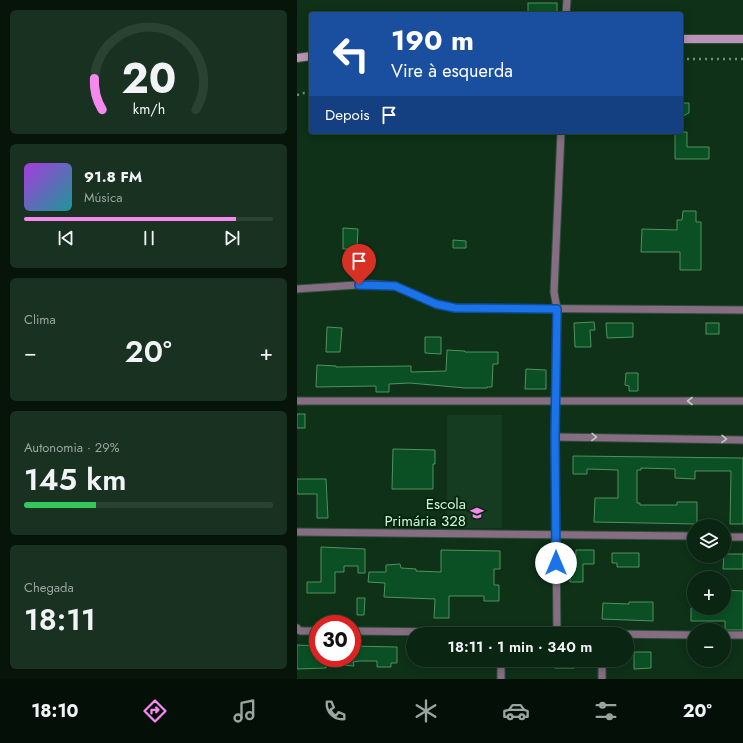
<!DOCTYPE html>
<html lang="pt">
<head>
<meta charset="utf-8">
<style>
  body { margin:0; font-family:Jost,sans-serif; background:#183120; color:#f1f3f6; height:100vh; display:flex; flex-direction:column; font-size:15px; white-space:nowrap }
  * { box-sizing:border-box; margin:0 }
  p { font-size:13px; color:#99a59f }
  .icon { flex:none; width:22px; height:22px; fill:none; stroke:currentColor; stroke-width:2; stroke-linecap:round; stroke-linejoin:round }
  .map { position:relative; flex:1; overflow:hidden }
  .side { display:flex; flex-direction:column; gap:10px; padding:10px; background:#06140a; width:297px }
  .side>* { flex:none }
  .top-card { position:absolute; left:12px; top:12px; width:374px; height:122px; border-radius:4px; box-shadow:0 2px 10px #0003,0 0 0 1px #2a4232; background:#1a4fa0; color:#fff; overflow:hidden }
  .buttons { position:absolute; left:390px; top:519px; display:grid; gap:8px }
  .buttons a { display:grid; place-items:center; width:44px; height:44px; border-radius:50%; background:#0a2512; box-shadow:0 2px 10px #0003,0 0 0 1px #2a4232; font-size:20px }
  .speed { position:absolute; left:12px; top:615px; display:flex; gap:8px; font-size:20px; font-weight:700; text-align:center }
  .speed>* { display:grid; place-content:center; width:52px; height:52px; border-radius:50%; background:#0a2512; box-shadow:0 2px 10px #0003,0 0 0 1px #2a4232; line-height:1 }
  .speed .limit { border:6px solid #d22; background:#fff; color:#111 }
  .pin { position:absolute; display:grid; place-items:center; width:34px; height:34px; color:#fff; margin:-41px -17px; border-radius:50% 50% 50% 0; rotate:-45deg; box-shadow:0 0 4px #0007 }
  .pin .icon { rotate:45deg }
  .me { position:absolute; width:44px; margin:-22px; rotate:0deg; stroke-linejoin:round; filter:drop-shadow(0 0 3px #0008) }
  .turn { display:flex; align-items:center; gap:14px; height:84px; padding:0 16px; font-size:18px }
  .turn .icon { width:52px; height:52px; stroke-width:2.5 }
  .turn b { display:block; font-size:28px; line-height:34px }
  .then { display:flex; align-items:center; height:38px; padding:0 16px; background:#0003; gap:8px; font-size:15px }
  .big { font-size:30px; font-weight:600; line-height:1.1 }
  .side .card { flex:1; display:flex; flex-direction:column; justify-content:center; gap:6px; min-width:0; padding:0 14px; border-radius:6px; background:#183120 }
  .side .dial { align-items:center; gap:0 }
  .dial svg { height:104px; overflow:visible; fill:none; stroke:#2a4232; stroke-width:7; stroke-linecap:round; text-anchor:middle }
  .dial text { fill:#f1f3f6; stroke:none }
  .song { display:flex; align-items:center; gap:12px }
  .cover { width:48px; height:48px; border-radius:6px; background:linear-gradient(135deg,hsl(280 70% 55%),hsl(180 70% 35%)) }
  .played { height:4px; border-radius:2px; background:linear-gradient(90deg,#f689ee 85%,#2a4232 85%) }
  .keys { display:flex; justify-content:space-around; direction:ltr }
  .heat { display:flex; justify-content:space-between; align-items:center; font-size:22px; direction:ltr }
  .charge { height:6px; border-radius:3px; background:linear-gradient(90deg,#34c759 29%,#2a4232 0) }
  .trip { position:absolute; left:109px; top:627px; width:228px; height:40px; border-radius:20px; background:#0a2512; box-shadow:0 2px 10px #0003,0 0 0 1px #2a4232; font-weight:600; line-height:40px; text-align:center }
  .menu { display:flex; height:64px; justify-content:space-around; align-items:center; background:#040f07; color:#99a59f }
  .menu .icon { width:28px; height:28px }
  .menu .active { color:#f689ee }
  .menu b { font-size:18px; color:#f1f3f6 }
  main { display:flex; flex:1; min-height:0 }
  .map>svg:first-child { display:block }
</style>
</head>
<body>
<main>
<section class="side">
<div class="card dial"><svg viewBox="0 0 100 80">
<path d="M14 69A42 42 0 1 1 86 69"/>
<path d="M14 69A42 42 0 0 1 8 45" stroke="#f689ee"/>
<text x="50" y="56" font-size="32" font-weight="700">20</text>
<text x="50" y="72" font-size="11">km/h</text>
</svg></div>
<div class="card">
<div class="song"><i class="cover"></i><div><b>91.8 FM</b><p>Música</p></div></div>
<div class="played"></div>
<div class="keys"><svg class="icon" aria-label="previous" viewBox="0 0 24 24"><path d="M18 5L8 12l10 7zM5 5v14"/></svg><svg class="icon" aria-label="pause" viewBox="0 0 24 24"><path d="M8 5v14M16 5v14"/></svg><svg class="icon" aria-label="next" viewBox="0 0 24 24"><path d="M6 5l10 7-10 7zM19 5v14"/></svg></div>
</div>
<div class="card"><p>Clima</p>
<div class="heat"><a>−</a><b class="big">20°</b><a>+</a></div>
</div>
<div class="card"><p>Autonomia · 29%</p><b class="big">145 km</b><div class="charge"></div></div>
<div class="card"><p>Chegada</p><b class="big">18:11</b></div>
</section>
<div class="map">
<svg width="446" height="679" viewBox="0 0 446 679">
  <rect width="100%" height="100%" fill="#0e3118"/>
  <rect fill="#153c20" x="150" y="415" width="55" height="113"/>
  <g fill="#0b5024" stroke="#51915f">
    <rect x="231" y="3" width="29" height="11"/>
    <path d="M384,103H392V113L384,117Z"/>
    <path d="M378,132H390V147H412V159H378Z"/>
    <path d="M386,211H399V222H404V270H383V252H344L345,229L380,230V220H385Z"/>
    <path d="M46,228L61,229L60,249H46Z"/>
    <path d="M156,240L169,241V248H156Z"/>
    <path d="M297,322L298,330H293L294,347H278L277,323Z"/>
    <path d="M309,323H336V337L310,338Z"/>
    <rect x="409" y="323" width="13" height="11"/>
    <path d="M30,327L45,328L43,352H29Z"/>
    <path d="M128,337H144V354L128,353Z"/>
    <path d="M150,350L168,351V352H201V364H196L195,387H190V388H168L113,383L92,384V392H79V386L19,387L20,365L39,366V367L114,366V372L149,371Z"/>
    <path d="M229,369L249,370V389H228Z"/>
    <path d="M329,373H341V391H332V386L328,385Z"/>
    <rect x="0" y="414" width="8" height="14"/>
    <path d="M96,449L138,450V464H136V489H95Z"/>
    <path d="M276,456L446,458V524H433L434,471H398V479L378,478V469L344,468V470H340V503H343V505H380V502H400V524L297,522L298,498H321V470L290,469V474H276Z"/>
    <path d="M0,479H29L31,518H20V494H0Z"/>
    <path d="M24,547L68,549V573H61V566H47V572H38V593H10V582H24Z"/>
    <path d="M144,550L203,551V569H197V585H202V601H187V596H152V618H137L138,599L87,597L88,583L71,582L72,572H89V565L103,564L104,568L119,569V571L144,572Z"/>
    <path d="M279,550H297V564H286V582H273V572L278,571Z"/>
    <path d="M315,553H342V567H320V563H315Z"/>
    <path d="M427,554H446V569H426Z"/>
    <path d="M429,590L446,591V630H428V621H394V608H429Z"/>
    <path d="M60,598H68L67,615H60Z"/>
    <path d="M332,602H356V621L305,619L306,603L332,604Z"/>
    <path d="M0,645L21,646V658H29V668L0,669Z"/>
    <path d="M55,646L100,647V663H94V667H80V661H63L56,662L57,666L43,665L42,658H55Z"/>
    <path d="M337,652H354V668L337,669Z"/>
    <rect x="258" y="660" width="19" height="8"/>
  </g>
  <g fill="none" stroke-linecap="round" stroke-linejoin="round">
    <g stroke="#2d5037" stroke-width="9">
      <g id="street">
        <path d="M269,14L270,0"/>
        <path d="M0,289L74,284L99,286L139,304L158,308L446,310"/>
        <path d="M0,401H446"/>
        <path d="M258,437L446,440"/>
        <path d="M0,532L397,536"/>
        <path d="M427,537H446"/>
        <path d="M0,628L3,631H21"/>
        <path d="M55,631L397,635"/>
        <path d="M260,634L258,437L260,309L257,292L264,132"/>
        <path d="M427,635H446"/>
        <path d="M305,660V679"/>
        <path d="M204,679V660"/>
      </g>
    </g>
    <g stroke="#2d5037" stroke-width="10">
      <g id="secondary">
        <path d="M384,39H446"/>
        <path d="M0,58L14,56"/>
      </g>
    </g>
    <use href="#street" stroke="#866d83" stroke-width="7"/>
    <use href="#secondary" stroke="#bb93b7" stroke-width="8"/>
    <g stroke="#6f9177" stroke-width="2.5" stroke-dasharray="2 4" stroke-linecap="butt">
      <path d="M384,59H446"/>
      <path d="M0,95L14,91"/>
    </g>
  </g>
  <defs><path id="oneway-chevron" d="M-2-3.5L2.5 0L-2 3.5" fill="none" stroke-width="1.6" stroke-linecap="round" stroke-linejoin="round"/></defs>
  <g stroke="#bbcbbe">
    <use href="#oneway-chevron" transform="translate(393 401) rotate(180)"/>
    <use href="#oneway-chevron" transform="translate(297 437) rotate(1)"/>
    <use href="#oneway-chevron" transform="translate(427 439) rotate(1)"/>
  </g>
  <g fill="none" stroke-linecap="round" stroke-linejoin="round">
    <g stroke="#114b97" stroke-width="10">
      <path id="route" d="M62,285L98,286L139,304L158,308L260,309L258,437L259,563"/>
    </g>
    <use href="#route" stroke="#1a73e8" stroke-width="7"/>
  </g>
  <defs>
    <g id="school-bare" transform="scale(1.08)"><path d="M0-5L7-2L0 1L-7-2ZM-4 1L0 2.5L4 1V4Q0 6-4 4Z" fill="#f689ee" stroke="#03270e" stroke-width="2.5" paint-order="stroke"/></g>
  </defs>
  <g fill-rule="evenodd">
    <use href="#school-bare" x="180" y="513"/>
  </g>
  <g text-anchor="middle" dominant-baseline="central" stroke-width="4" stroke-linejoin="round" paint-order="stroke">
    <g font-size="15" fill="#d2f3d7" stroke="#03270e" text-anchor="end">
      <text x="169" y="504">Escola<tspan x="169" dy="17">Primária 328</tspan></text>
    </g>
  </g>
</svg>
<div class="buttons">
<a><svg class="icon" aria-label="layers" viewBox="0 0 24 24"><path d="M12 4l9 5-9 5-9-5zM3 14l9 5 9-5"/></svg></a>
<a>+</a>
<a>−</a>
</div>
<div class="speed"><div class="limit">30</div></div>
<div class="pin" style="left:62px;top:285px;background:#d93025"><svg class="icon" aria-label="arrive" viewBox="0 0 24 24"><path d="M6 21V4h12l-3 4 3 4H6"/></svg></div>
<svg class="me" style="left:259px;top:563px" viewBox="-20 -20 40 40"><circle r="19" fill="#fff"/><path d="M0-13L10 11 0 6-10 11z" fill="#1a73e8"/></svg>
<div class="trip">18:11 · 1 min · 340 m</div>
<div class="top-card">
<div class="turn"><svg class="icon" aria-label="left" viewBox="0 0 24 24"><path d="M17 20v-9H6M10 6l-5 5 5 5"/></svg><div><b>190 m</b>Vire à esquerda</div></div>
<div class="then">Depois<svg class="icon" aria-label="arrive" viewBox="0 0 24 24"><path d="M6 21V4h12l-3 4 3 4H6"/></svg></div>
</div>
</div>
</main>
<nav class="menu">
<b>18:10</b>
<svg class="icon active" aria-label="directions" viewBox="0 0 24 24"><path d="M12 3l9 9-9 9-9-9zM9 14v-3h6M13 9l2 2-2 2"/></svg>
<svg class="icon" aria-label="music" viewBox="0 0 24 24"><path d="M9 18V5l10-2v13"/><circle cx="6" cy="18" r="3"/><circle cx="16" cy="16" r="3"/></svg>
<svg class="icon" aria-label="phone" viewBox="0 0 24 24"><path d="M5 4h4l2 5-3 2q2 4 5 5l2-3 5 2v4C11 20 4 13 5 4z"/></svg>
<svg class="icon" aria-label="climate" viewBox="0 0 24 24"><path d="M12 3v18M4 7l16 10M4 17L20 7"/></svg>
<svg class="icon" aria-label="car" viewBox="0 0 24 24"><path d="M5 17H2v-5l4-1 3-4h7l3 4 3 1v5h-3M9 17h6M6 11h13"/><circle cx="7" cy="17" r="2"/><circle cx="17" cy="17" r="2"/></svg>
<svg class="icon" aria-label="filters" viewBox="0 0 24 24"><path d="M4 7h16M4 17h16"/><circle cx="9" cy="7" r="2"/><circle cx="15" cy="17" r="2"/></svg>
<b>20°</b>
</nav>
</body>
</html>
